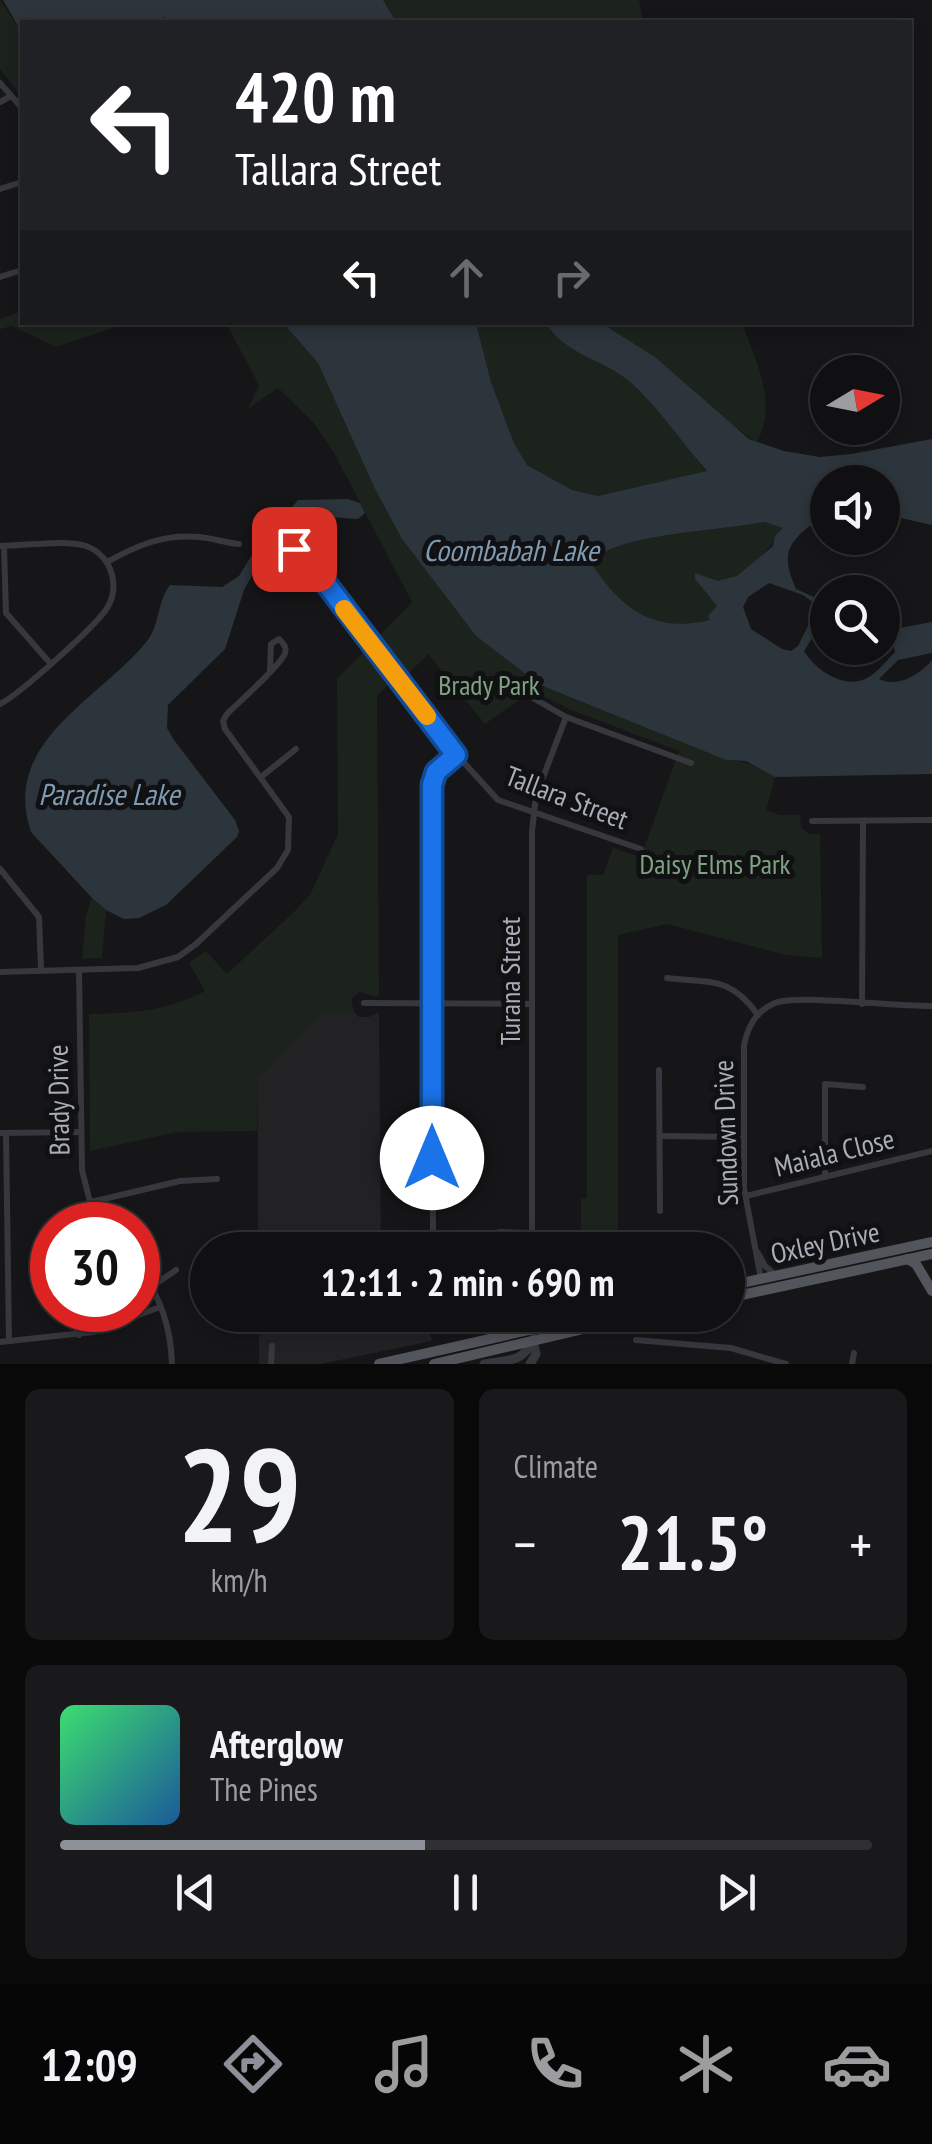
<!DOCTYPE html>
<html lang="en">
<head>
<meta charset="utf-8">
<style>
  body { margin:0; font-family:"PT Sans Narrow",sans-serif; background:#19191b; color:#f1f3f6; height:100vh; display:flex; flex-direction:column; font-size:38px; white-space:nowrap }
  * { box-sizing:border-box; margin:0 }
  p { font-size:32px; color:#9c9d9f }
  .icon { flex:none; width:55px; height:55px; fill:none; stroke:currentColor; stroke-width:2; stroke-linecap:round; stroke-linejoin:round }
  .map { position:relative; height:1364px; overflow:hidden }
  .panel { display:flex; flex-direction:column; gap:25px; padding:25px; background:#09090a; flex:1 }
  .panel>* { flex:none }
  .guide { position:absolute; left:20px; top:20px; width:892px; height:305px; border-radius:0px; box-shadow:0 5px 15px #0003,0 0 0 2px #303032; background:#202124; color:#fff; overflow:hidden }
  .needle { width:65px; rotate:80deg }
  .fabs { position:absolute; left:810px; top:355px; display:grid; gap:20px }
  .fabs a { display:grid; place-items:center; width:90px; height:90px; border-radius:50%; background:#101012; box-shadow:0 5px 15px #0003,0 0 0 2px #303032; font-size:50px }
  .speed { position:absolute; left:30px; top:1202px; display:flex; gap:20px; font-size:50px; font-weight:700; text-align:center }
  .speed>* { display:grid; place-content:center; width:130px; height:130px; border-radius:50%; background:#101012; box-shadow:0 5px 15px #0003,0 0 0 2px #303032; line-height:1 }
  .speed .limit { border:15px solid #d22; background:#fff; color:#111 }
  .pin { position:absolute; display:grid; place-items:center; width:85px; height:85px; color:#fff; margin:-42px; border-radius:20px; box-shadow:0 5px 15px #0006 }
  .me { position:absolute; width:110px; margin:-55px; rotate:0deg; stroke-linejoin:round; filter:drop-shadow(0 0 8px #0008) }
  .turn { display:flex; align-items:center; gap:35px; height:210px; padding:0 50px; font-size:45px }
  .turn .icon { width:130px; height:130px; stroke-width:2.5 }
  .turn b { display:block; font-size:70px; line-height:85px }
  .lanes { display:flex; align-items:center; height:95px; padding:0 50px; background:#0003; justify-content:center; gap:50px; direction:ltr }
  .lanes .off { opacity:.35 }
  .big { font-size:75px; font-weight:600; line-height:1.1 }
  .panel .widget { flex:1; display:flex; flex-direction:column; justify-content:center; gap:15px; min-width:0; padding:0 35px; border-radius:15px; background:#19191b }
  .panel .dial { align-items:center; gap:0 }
  .dial b { font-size:130px; line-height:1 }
  .song { display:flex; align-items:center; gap:30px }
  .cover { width:120px; height:120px; border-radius:15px; background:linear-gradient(135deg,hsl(140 70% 55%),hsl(210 70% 35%)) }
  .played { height:10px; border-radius:5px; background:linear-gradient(90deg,#8c9099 45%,#303032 45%) }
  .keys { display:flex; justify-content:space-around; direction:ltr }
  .heat { display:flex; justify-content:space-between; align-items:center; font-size:55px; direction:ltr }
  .panel .tiles { flex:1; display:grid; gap:25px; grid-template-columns:1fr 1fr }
  .widget:last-child { grid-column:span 2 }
  .trip { position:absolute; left:190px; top:1232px; width:555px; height:100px; border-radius:50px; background:#101012; box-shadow:0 5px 15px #0003,0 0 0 2px #303032; font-weight:600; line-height:100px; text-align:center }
  .menu { display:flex; height:160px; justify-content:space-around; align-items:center; background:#060607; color:#9c9d9f }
  .menu .icon { width:70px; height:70px }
  .menu .current { color:#8c9099 }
  .menu b { font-size:45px; color:#f1f3f6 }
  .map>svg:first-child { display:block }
</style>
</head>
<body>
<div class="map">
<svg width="932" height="1364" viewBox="0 0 932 1364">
  <rect width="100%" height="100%" fill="#161618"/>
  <g fill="#222225">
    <path d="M323,1012H354L359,1017H369L379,1012L381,1250H258V1078Z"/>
    <path d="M259,1315H426L432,1341L320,1364H259Z"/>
  </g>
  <g fill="#1c231d">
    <path d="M0,0L22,33V97L0,69Z"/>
    <path d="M383,0H639L643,22H396Z"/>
    <path d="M22,311V322L127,323L56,347L12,326L0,329V319Z"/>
    <path d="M226,323H283L318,363L375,489L402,539L476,636L540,685L485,724L428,654L406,676L377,638L412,602L333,451L313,422L278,388L248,409L259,385Z"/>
    <path d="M476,323H546C565,355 601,358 629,381C659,406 682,442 707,472L598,496L572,490L527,465L514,443L491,382Z"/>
    <path d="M601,323H742C754,357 780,407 756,442L720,416L655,357Z"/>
    <path d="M764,522L783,528C774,544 747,575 729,580C719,583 706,580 695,579L717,606L710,620C653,634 620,608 590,561C622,533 719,531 764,522Z"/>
    <path d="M363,653L390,683L377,696L379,997L359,992L351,999L354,1012H323L258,1078L257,1131L177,1132L90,1151L89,1014C134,1013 164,1012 205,991L189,963L206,951L227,974L295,911L311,893L338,834L337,679Z"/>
    <path d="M544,687L726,760C746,761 758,766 775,777L766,810L780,815H800L801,827L809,834H820L822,958L786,955L667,924L618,935V1250H581V1199L587,1198V875H603L613,848L641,857L679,751L571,710L541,695Z"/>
    <path d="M92,898L106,910L102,958L82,959L86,916Z"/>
  </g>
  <g fill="#2c353c" fill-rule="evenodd">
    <path d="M3,0H383L396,22H172L163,17L160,22H22V33Z"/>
    <path d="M283,323H476L491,382L514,443L527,465L572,490L598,496L707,471C681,442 658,406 629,381C601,358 565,355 546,323H601L655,357L749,439L784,451L820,457L851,454L932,439V525L883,514L882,482H828L827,526L815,528L811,525C785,545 782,557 796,589L827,603V612L803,595L769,583L748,597L743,607L751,629L782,649L791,651L798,646L810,622L827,616V623L820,626L804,651C816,671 848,693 872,675C880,669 887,660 895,652L894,647L883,641V623L900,628L932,622V653L898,660L879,679C897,688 920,675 932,660V774L775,777L746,761L726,760L540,685L476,636L402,539L375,489L318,363ZM764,522L783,528L775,536L773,546L737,576L718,581L695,573V579L717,606L708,616L710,620C653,634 620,608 590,561C622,533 719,531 764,522Z"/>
    <path d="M348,499L360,503L365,513L358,519L300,515L261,559L244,590L225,649L168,705L167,728L174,740L235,820L239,831L237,837L166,905L139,918L124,919L106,910L92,898L31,832C0,741 101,699 147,641C160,625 157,602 170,585L222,587L239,576L253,553L298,500Z"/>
  </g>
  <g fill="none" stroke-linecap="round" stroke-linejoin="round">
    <g stroke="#37383d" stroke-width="6">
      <path d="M0,83L22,108"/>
      <path d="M0,102L11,96"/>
      <path d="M0,189L22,182"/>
      <path d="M0,277L22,270"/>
      <path d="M0,546C24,546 65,539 86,546C112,555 122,589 105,611C91,630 20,694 0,704"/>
      <path d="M4,546L6,613L50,663"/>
      <path d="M294,549L309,561L457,755L498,800L641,849"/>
      <path d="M107,562C138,545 163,534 199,537C213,538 225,543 239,544"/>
      <path d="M533,698L566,717L691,763"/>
      <path d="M261,777L296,749"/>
      <path d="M812,821L932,820"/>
      <path d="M0,869L39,917L41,969"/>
      <path d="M79,970L82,1170L90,1202L101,1225"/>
      <path d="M0,972L138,968L178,957L196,944L277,868L288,850L289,817L225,729L223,721L227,714C237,704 283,663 285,653C287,647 283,643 279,639L271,644L270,671"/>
      <path d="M667,978C710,983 730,976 758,1015"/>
      <path d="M364,1003L532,1004"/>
      <path d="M862,1004L863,823"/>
      <path d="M659,1070L660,1211"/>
      <path d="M0,1133L81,1132"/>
      <path d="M6,1133L9,1341"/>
      <path d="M660,1136L744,1137"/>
      <path d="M825,1177V1084L863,1087"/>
      <path d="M746,1196L932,1151"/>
      <path d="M91,1202L180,1181L217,1179"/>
      <path d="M433,1246L432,785L436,772L457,755"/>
      <path d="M416,1250L500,1232L585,1235"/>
      <path d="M532,1250V831L536,796L566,717"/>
      <path d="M758,1253L765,1266L774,1274"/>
      <path d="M138,1268C160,1295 171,1329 172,1364"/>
      <path d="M761,1279L744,1188V1045C748,1026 756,1011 775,1003C799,994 898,1007 932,1006"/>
      <path d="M151,1287L176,1270"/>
      <path d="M75,1310L79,1335"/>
      <path d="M532,1315L533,1341"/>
      <path d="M636,1340L731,1348L786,1364"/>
      <path d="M0,1342L93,1332L160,1307"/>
      <path d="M271,1364L272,1346"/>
      <path d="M852,1364L854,1353"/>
    </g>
    <g stroke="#37383d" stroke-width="9">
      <path d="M484,1364C510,1359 520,1364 533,1341"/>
      <path d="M530,1364L536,1354L533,1341"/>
    </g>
    <g stroke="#53555c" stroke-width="10">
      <path d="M907,1259L916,1264L932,1291"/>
      <path d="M728,1286L932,1242"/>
      <path d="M728,1298L932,1254"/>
      <path d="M379,1364L595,1315"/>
      <path d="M434,1364L643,1315"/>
    </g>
  </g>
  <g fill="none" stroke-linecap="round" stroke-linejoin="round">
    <g stroke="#114b97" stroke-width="25">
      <path id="route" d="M294,549L309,561L456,755L436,772L432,785V1158"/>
    </g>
    <use href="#route" stroke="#1a73e8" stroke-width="18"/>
    <path stroke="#f59e0b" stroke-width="18" d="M344,609L427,716"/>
  </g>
  <g text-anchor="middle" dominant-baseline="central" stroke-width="10" stroke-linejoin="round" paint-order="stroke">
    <g font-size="28" fill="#7fa381" stroke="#111113">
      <text x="489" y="684">Brady Park</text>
      <text x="715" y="863">Daisy Elms Park</text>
    </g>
    <g font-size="28" fill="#a8adb8" stroke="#111113">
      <text transform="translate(567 797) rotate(21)">Tallara Street</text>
      <text transform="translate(509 981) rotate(-90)">Turana Street</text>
      <text transform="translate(58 1100) rotate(-91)">Brady Drive</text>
      <text transform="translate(725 1133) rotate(-92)">Sundown Drive</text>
      <text transform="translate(834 1152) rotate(-14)">Maiala Close</text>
      <text transform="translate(825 1242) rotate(-12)">Oxley Drive</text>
    </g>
    <g font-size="30" font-style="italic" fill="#7f9bb3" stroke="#111113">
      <text x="511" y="549">Coombabah Lake</text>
      <text x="109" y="793">Paradise Lake</text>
    </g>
  </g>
</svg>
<div class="fabs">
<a><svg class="needle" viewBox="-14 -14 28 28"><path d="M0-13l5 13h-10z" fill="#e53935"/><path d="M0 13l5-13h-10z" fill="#9c9d9f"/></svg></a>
<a><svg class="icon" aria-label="sound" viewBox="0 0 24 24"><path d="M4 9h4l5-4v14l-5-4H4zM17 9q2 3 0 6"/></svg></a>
<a><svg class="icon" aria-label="search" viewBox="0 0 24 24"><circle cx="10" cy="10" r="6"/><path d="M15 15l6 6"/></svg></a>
</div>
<div class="speed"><div class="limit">30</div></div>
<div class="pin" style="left:294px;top:549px;background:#d93025"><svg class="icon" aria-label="arrive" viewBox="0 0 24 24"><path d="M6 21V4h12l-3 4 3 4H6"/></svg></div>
<svg class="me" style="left:432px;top:1158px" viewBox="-20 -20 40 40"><circle r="19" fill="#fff"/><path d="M0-13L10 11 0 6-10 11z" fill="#1a73e8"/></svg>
<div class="trip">12:11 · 2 min · 690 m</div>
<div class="guide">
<div class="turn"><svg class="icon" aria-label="left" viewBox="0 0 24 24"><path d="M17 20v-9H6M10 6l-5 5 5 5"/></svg><div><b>420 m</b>Tallara Street</div></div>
<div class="lanes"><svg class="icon" aria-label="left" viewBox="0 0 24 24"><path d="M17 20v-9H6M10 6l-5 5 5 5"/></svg><svg class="icon off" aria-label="ahead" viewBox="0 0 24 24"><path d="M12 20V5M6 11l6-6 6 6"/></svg><svg class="icon off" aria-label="right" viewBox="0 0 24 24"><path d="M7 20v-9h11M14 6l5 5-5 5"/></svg></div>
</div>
</div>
<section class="panel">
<div class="tiles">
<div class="widget dial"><b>29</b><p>km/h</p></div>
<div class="widget"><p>Climate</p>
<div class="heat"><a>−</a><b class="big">21.5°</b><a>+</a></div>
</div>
<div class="widget">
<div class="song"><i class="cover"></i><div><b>Afterglow</b><p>The Pines</p></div></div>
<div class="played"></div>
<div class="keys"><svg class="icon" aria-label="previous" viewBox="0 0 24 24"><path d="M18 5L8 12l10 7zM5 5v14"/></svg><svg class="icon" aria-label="pause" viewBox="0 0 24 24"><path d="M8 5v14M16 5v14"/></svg><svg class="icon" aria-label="next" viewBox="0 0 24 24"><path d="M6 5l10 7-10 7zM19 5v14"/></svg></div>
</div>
</div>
</section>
<nav class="menu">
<b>12:09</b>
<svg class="icon current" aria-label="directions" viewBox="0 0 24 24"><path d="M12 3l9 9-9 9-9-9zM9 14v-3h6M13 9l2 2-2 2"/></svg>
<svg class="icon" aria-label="music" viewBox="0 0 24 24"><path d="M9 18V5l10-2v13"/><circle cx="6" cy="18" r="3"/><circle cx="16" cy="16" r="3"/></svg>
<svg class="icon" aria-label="phone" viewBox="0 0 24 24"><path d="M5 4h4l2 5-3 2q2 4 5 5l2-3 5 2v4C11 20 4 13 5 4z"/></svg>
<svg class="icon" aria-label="climate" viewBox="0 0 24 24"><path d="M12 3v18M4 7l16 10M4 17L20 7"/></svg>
<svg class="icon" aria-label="car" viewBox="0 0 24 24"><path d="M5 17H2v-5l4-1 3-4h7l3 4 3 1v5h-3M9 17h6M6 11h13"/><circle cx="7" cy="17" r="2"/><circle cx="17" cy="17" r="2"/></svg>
</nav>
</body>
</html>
